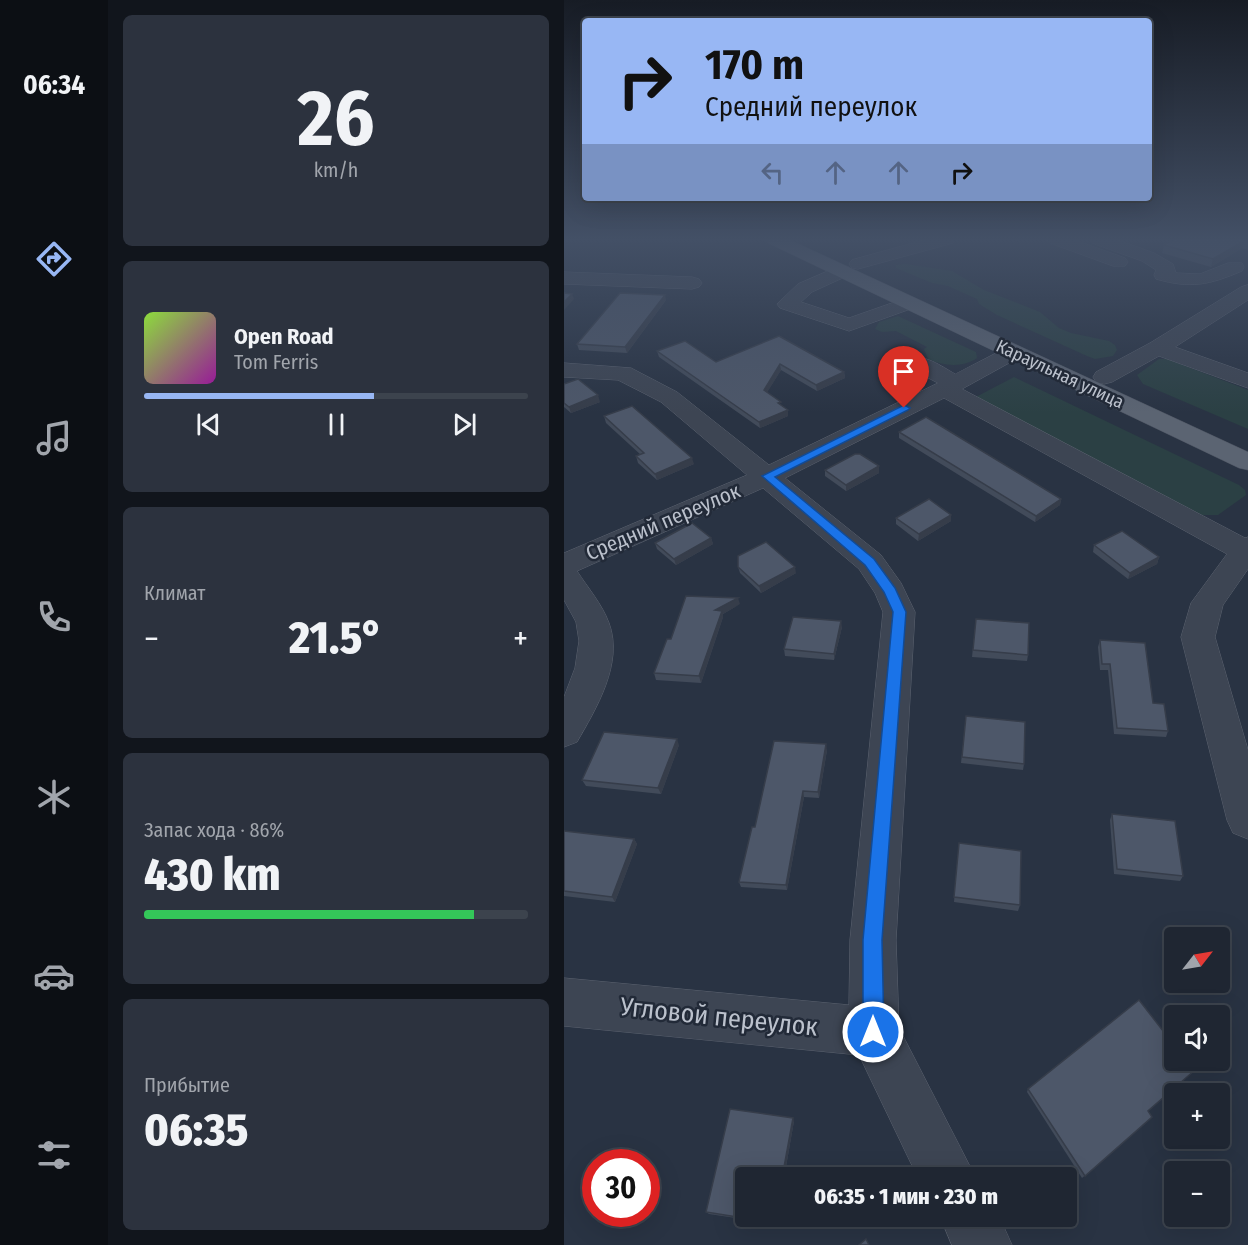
<!DOCTYPE html>
<html lang="ru">
<head>
<meta charset="utf-8">
<style>
  body { margin:0; font-family:"Fira Sans Condensed",sans-serif; background:#2c323e; color:#f1f3f6; height:100vh; display:flex; flex-direction:column; font-size:22px; white-space:nowrap }
  * { box-sizing:border-box; margin:0 }
  p { font-size:20px; color:#a1a5ac }
  .icon { flex:none; width:33px; height:33px; fill:none; stroke:currentColor; stroke-width:2; stroke-linecap:round; stroke-linejoin:round }
  .map { position:relative; flex:1; overflow:hidden }
  .sheet { display:flex; flex-direction:column; gap:15px; padding:15px; background:#11151c; width:456px }
  .sheet>* { flex:none }
  .hud { position:absolute; left:18px; top:18px; width:570px; height:183px; border-radius:6px; box-shadow:0 6px 24px #0002,0 0 0 2px #3c434d; background:#98b7f4; color:#111; overflow:hidden }
  .needle { width:39px; rotate:59deg }
  .fabs { position:absolute; left:600px; top:927px; display:grid; gap:12px }
  .fabs a { display:grid; place-items:center; width:66px; height:66px; border-radius:6px; background:#1f2632; box-shadow:0 6px 24px #0002,0 0 0 2px #3c434d; font-size:30px }
  .speed { position:absolute; left:18px; top:1149px; display:flex; gap:12px; font-size:30px; font-weight:700; text-align:center }
  .speed>* { display:grid; place-content:center; width:78px; height:78px; border-radius:50%; background:#1f2632; box-shadow:0 6px 24px #0002,0 0 0 2px #3c434d; line-height:1 }
  .speed .limit { border:9px solid #d22; background:#fff; color:#111 }
  .pin { position:absolute; display:grid; place-items:center; width:51px; height:51px; color:#fff; margin:-62px -26px; border-radius:50% 50% 50% 0; rotate:-45deg; box-shadow:0 0 6px #0007 }
  .pin .icon { rotate:45deg }
  .me { position:absolute; width:66px; margin:-33px; rotate:0deg; stroke-linejoin:round; filter:drop-shadow(0 0 4px #0008) }
  .turn { display:flex; align-items:center; gap:21px; height:126px; padding:0 24px; font-size:27px }
  .turn .icon { width:78px; height:78px; stroke-width:2.5 }
  .turn b { display:block; font-size:42px; line-height:51px }
  .lanes { display:flex; align-items:center; height:57px; padding:0 24px; background:#0003; justify-content:center; gap:30px; direction:ltr }
  .lanes .off { opacity:.35 }
  .big { font-size:45px; font-weight:800; line-height:1.1 }
  .sheet .card { flex:1; display:flex; flex-direction:column; justify-content:center; gap:9px; min-width:0; padding:0 21px; border-radius:9px; background:#2c323e }
  .sheet .dial { align-items:center; gap:0 }
  .dial b { font-size:78px; line-height:1 }
  .song { display:flex; align-items:center; gap:18px }
  .cover { width:72px; height:72px; border-radius:9px; background:linear-gradient(135deg,hsl(90 70% 55%),hsl(300 70% 35%)) }
  .played { height:6px; border-radius:3px; background:linear-gradient(90deg,#98b7f4 60%,#3c434d 60%) }
  .keys { display:flex; justify-content:space-around; direction:ltr }
  .heat { display:flex; justify-content:space-between; align-items:center; font-size:33px; direction:ltr }
  .charge { height:9px; border-radius:4px; background:linear-gradient(90deg,#34c759 86%,#3c434d 0) }
  .trip { position:absolute; left:171px; top:1167px; width:342px; height:60px; border-radius:6px; background:#1f2632; box-shadow:0 6px 24px #0002,0 0 0 2px #3c434d; font-weight:800; line-height:60px; text-align:center }
  main { display:flex; flex:1; min-height:0 }
  .dock { display:flex; flex-direction:column; width:108px; justify-content:space-around; align-items:center; background:#0c0f14; color:#a1a5ac }
  .dock .icon { width:42px; height:42px }
  .dock .current { color:#98b7f4 }
  .dock b { font-size:27px; color:#f1f3f6 }
  .map>svg:first-child { display:block }
</style>
</head>
<body>
<main>
<nav class="dock">
<b>06:34</b>
<svg class="icon current" aria-label="directions" viewBox="0 0 24 24"><path d="M12 3l9 9-9 9-9-9zM9 14v-3h6M13 9l2 2-2 2"/></svg>
<svg class="icon" aria-label="music" viewBox="0 0 24 24"><path d="M9 18V5l10-2v13"/><circle cx="6" cy="18" r="3"/><circle cx="16" cy="16" r="3"/></svg>
<svg class="icon" aria-label="phone" viewBox="0 0 24 24"><path d="M5 4h4l2 5-3 2q2 4 5 5l2-3 5 2v4C11 20 4 13 5 4z"/></svg>
<svg class="icon" aria-label="climate" viewBox="0 0 24 24"><path d="M12 3v18M4 7l16 10M4 17L20 7"/></svg>
<svg class="icon" aria-label="car" viewBox="0 0 24 24"><path d="M5 17H2v-5l4-1 3-4h7l3 4 3 1v5h-3M9 17h6M6 11h13"/><circle cx="7" cy="17" r="2"/><circle cx="17" cy="17" r="2"/></svg>
<svg class="icon" aria-label="filters" viewBox="0 0 24 24"><path d="M4 7h16M4 17h16"/><circle cx="9" cy="7" r="2"/><circle cx="15" cy="17" r="2"/></svg>
</nav>
<section class="sheet">
<div class="card dial"><b>26</b><p>km/h</p></div>
<div class="card">
<div class="song"><i class="cover"></i><div><b>Open Road</b><p>Tom Ferris</p></div></div>
<div class="played"></div>
<div class="keys"><svg class="icon" aria-label="previous" viewBox="0 0 24 24"><path d="M18 5L8 12l10 7zM5 5v14"/></svg><svg class="icon" aria-label="pause" viewBox="0 0 24 24"><path d="M8 5v14M16 5v14"/></svg><svg class="icon" aria-label="next" viewBox="0 0 24 24"><path d="M6 5l10 7-10 7zM19 5v14"/></svg></div>
</div>
<div class="card"><p>Климат</p>
<div class="heat"><a>−</a><b class="big">21.5°</b><a>+</a></div>
</div>
<div class="card"><p>Запас хода · 86%</p><b class="big">430 km</b><div class="charge"></div></div>
<div class="card"><p>Прибытие</p><b class="big">06:35</b></div>
</section>
<div class="map">
<svg width="684" height="1245" viewBox="0 0 684 1245">
  <rect width="100%" height="100%" fill="#293343"/>
  <g fill="#2b4044">
    <path d="M342,264L388,271L420,290L476,312L495,328L507,333L545,341L551,345L553,350L549,356L531,359L523,356L433,315L415,304L413,299L384,286L368,283L332,268V265Z"/>
    <path d="M334,316L412,352L413,358C399,368 379,366 364,359L360,349L363,347L332,331L318,332L311,329L315,322Z"/>
    <path d="M595,359H603L684,390V429L579,384L573,375Z"/>
    <path d="M450,377L675,485L681,490L682,495L654,515H638L410,398Z"/>
  </g>
  <g fill="none" stroke-linecap="round" stroke-linejoin="round">
    <g stroke="#5c6370" stroke-width="1">
      <g id="minor">
        <path d="M364,239H392L389,243L294,269L288,268L285,264L288,260Z"/>
        <path d="M483,239H508L561,258L564,262L561,266H549L486,243Z"/>
        <path d="M525,239H551L590,253L609,264L612,273L636,274L664,263H678L680,267L678,271C645,285 627,289 592,279L590,275L592,270L578,261L528,243Z"/>
        <path d="M278,265L285,267L287,271L285,275L248,292L237,302L285,318L345,297L352,299L355,303L352,307L285,331L216,308L213,304L234,284Z"/>
        <path d="M0,272L128,277L135,279L138,283L135,287L128,289L0,284Z"/>
        <path d="M684,285V300L611,347L684,373V388L595,356L548,382L540,384L532,382L529,377L532,372L586,343L677,287Z"/>
        <path d="M448,345L456,347L459,352L456,357L398,389L681,538L684,537V569L659,605L651,637L684,750V839L669,833L663,820L617,637L627,603L663,554L380,398L221,478L317,555L337,583L351,612L332,940L335,1028L412,1178H354L295,1055L0,1026V978L285,1005L286,940L319,612L311,593L295,569L199,488L13,571C24,588 38,604 45,623C60,663 32,709 13,742L0,747V697L11,668L15,641L12,622L0,600V553L183,475L97,402L54,380L0,377V363L67,368L113,392L205,465L374,383L345,368L342,363L345,358C361,354 377,366 391,374Z"/>
        <path d="M376,1216H435L448,1245H388Z"/>
      </g>
    </g>
    <g stroke="#474e5c" stroke-width="1">
      <path id="major" d="M201,239H224L684,452V470L675,468L204,243Z"/>
    </g>
    <use href="#minor" fill="#3d4553" fill-rule="evenodd"/>
    <use href="#major" fill="#5b6472" fill-rule="evenodd"/>
  </g>
  <g fill="#424b5a">
    <path d="M684,239V250L678,248L647,267L598,253L600,245Z"/>
    <path d="M102,300L63,353L15,350L13,344Z"/>
    <path d="M215,336L280,372L281,378L253,391L217,370L203,392L218,406L224,410V416L196,428L95,357L93,351L152,362Z"/>
    <path d="M0,384L36,402L7,413L0,407Z"/>
    <path d="M40,416L130,464L93,480L74,463L72,456L77,455L42,423Z"/>
    <path d="M335,432L497,499L496,505L471,522L335,438Z"/>
    <path d="M261,470L315,473L282,491L261,476Z"/>
    <path d="M387,515V521L354,541L332,524V518Z"/>
    <path d="M147,538L149,544L112,565L93,549L91,543Z"/>
    <path d="M530,545L595,557L593,564L564,579L529,552Z"/>
    <path d="M174,567L232,573L197,593L176,573Z"/>
    <path d="M176,604L159,614V617L137,683L92,680L90,673L107,639Z"/>
    <path d="M412,619L464,655L463,661L408,657Z"/>
    <path d="M278,627L270,660L221,656L220,649Z"/>
    <path d="M536,640L589,703L604,731L602,737L550,734L544,670H536L534,647Z"/>
    <path d="M402,716L460,764L459,770L397,763Z"/>
    <path d="M115,745L97,794L22,786L18,780Z"/>
    <path d="M263,750L255,798L240,797L223,890L177,887L175,882L191,827Z"/>
    <path d="M548,814L619,876L616,881L550,874L546,820Z"/>
    <path d="M0,831L70,839L73,844L51,902L0,896Z"/>
    <path d="M395,843L456,905L454,911L390,902Z"/>
    <path d="M464,1089L584,1111L588,1117L518,1178L463,1092Z"/>
    <path d="M230,1121L212,1224L145,1214L142,1212Z"/>
  </g>
  <g fill="#363d4a">
    <path d="M681,240L678,248L647,267L649,259Z"/>
    <path d="M8,294L10,299L0,310V302Z"/>
    <path d="M101,295L102,300L63,353L61,347Z"/>
    <path d="M216,364L217,370L201,396L200,390Z"/>
    <path d="M280,372L281,378L253,391L252,385Z"/>
    <path d="M34,395L36,402L7,413L5,407Z"/>
    <path d="M224,410V416L196,428L195,422Z"/>
    <path d="M128,458L130,464L93,480L91,474Z"/>
    <path d="M315,466V473L282,491V485Z"/>
    <path d="M497,499L496,505L471,522L472,516Z"/>
    <path d="M387,515V521L354,541L355,534Z"/>
    <path d="M147,538L149,544L112,565L110,559Z"/>
    <path d="M595,557L593,564L564,579L566,573Z"/>
    <path d="M231,567L232,573L197,593L195,586Z"/>
    <path d="M174,598L176,604L159,614V617L137,683L135,676L151,610Z"/>
    <path d="M277,621L278,627L270,660V654Z"/>
    <path d="M113,739L115,745L97,794L94,788Z"/>
    <path d="M262,744L263,750L255,798L254,792Z"/>
    <path d="M239,791L240,797L223,890L222,885Z"/>
    <path d="M70,839L73,844L51,902L48,897Z"/>
    <path d="M229,1118L230,1121L220,1178H218Z"/>
    <path d="M211,1216H213L212,1224L210,1223Z"/>
  </g>
  <g fill="#4d5769" stroke="#363d4a" stroke-width="1.5">
    <path d="M610,239H684V240H681L649,259L600,245Z"/>
    <path d="M0,293L8,294L0,302Z"/>
    <path d="M56,293L101,295L61,347L13,344Z"/>
    <path d="M215,336L280,372L252,385L216,364L200,390L217,402L214,403L224,410L195,422L93,351L121,341L152,362Z"/>
    <path d="M14,379L34,395L5,407L0,403V384Z"/>
    <path d="M68,406L128,458L91,474L72,456L80,453L40,416Z"/>
    <path d="M362,417L497,499L472,516L335,432Z"/>
    <path d="M291,454H296L315,466L282,485L261,470Z"/>
    <path d="M365,499L387,515L355,534L332,518Z"/>
    <path d="M128,523L147,538L110,559L91,543Z"/>
    <path d="M558,531L595,557L566,573L530,545Z"/>
    <path d="M202,542L231,567L195,586L174,567V556Z"/>
    <path d="M122,596L174,598L151,610L158,611L135,676L90,673L103,639H107Z"/>
    <path d="M229,617L277,621L270,654L220,649Z"/>
    <path d="M412,619L465,623L464,655L409,650Z"/>
    <path d="M536,640L581,643L589,703L600,704L604,731L553,728L546,664H538Z"/>
    <path d="M402,716L461,722L460,764L398,757Z"/>
    <path d="M40,732L113,739L94,788L18,780Z"/>
    <path d="M210,741L262,744L254,792L239,791L222,885L175,882L188,827H191Z"/>
    <path d="M548,814L611,821L619,876L553,869Z"/>
    <path d="M0,831L70,839L48,897L0,891Z"/>
    <path d="M395,843L457,851L456,905L390,897Z"/>
    <path d="M575,1000L610,1045V1060H623L631,1070L584,1111L588,1117L521,1176L464,1089Z"/>
    <path d="M166,1109L229,1118L218,1178H182V1216H211L210,1223L142,1212Z"/>
    <path d="M302,1239L305,1245H295Z"/>
  </g>
  <linearGradient id="sky" x2="0" y2="1"><stop stop-color="#171c25"/><stop offset="0.58" stop-color="#435066"/><stop offset="1" stop-color="#435066" stop-opacity="0"/></linearGradient>
  <rect width="684" height="413" fill="url(#sky)"/>
  <path fill="#1a73e8" stroke="#114b97" stroke-width="1.5" d="M340,405L346,408L344,410L211,477L310,559L331,588L342,612L318,940L320,1032L317,1040L309,1043L302,1040L299,1032V940L329,612L320,592L301,565L198,476Z"/>
  <g text-anchor="middle" dominant-baseline="central" stroke-width="5" stroke-linejoin="round" paint-order="stroke">
    <g font-size="18" fill="#bbc1cc" stroke="#222a38">
      <text transform="translate(496 374) rotate(25)">Караульная улица</text>
    </g>
    <g font-size="21" fill="#bbc1cc" stroke="#222a38">
      <text transform="translate(99 522) rotate(-23)">Средний переулок</text>
    </g>
    <g font-size="26" fill="#bbc1cc" stroke="#222a38">
      <text transform="translate(155 1017) rotate(6)">Угловой переулок</text>
    </g>
  </g>
</svg>
<div class="fabs">
<a><svg class="needle" viewBox="-14 -14 28 28"><path d="M0-13l5 13h-10z" fill="#e53935"/><path d="M0 13l5-13h-10z" fill="#a1a5ac"/></svg></a>
<a><svg class="icon" aria-label="sound" viewBox="0 0 24 24"><path d="M4 9h4l5-4v14l-5-4H4zM17 9q2 3 0 6"/></svg></a>
<a>+</a>
<a>−</a>
</div>
<div class="speed"><div class="limit">30</div></div>
<div class="pin" style="left:340px;top:408px;background:#d93025"><svg class="icon" aria-label="arrive" viewBox="0 0 24 24"><path d="M6 21V4h12l-3 4 3 4H6"/></svg></div>
<svg class="me" style="left:309px;top:1032px" viewBox="-20 -20 40 40"><circle r="17" fill="#1a73e8" stroke="#fff" stroke-width="3"/><path d="M0-11L8 9 0 5-8 9z" fill="#fff"/></svg>
<div class="trip">06:35 · 1 мин · 230 m</div>
<div class="hud">
<div class="turn"><svg class="icon" aria-label="right" viewBox="0 0 24 24"><path d="M7 20v-9h11M14 6l5 5-5 5"/></svg><div><b>170 m</b>Средний переулок</div></div>
<div class="lanes"><svg class="icon off" aria-label="left" viewBox="0 0 24 24"><path d="M17 20v-9H6M10 6l-5 5 5 5"/></svg><svg class="icon off" aria-label="ahead" viewBox="0 0 24 24"><path d="M12 20V5M6 11l6-6 6 6"/></svg><svg class="icon off" aria-label="ahead" viewBox="0 0 24 24"><path d="M12 20V5M6 11l6-6 6 6"/></svg><svg class="icon" aria-label="right" viewBox="0 0 24 24"><path d="M7 20v-9h11M14 6l5 5-5 5"/></svg></div>
</div>
</div>
</main>
</body>
</html>
